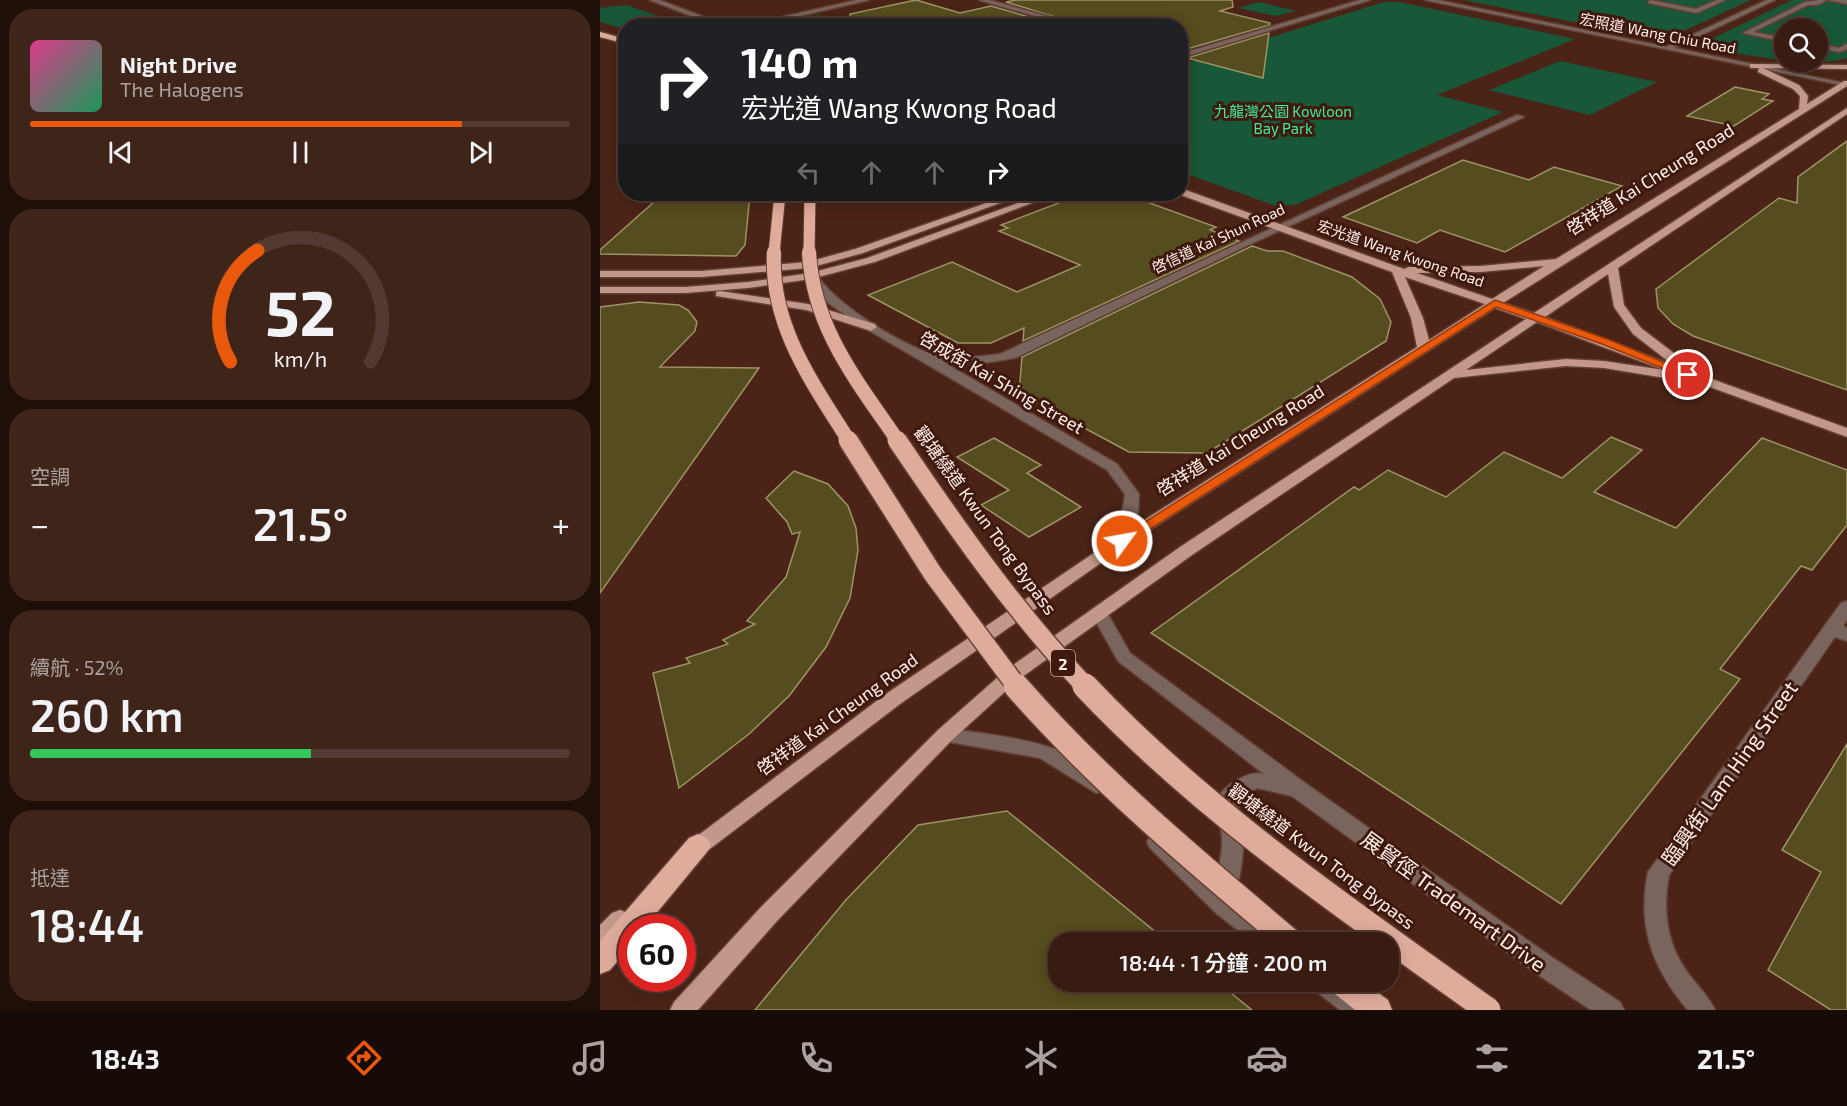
<!DOCTYPE html>
<html lang="zh-TW">
<head>
<meta charset="utf-8">
<style>
  body { margin:0; font-family:"Exo 2","Noto Sans TC",sans-serif; background:#3f241a; color:#f1f3f6; height:100vh; display:flex; flex-direction:column; font-size:22px; white-space:nowrap }
  * { box-sizing:border-box; margin:0 }
  p { font-size:20px; color:#aba19f }
  .icon { flex:none; width:33px; height:33px; fill:none; stroke:currentColor; stroke-width:2; stroke-linecap:round; stroke-linejoin:round }
  .map { position:relative; flex:1; overflow:hidden }
  .side { display:flex; flex-direction:column; gap:9px; padding:9px; background:#1f0f09; width:600px }
  .side>* { flex:none }
  .top-card { position:absolute; left:18px; top:18px; width:570px; height:183px; border-radius:24px; box-shadow:0 3px 15px #0003,0 0 0 2px #523931; background:#202124; color:#fff; overflow:hidden }
  .controls { position:absolute; left:1174px; top:18px; display:grid; gap:12px }
  .controls a { display:grid; place-items:center; width:54px; height:54px; border-radius:50%; background:#381b11; box-shadow:0 3px 15px #0003,0 0 0 2px #523931; font-size:30px }
  .speed { position:absolute; left:18px; top:914px; display:flex; gap:12px; font-size:30px; font-weight:700; text-align:center }
  .speed>* { display:grid; place-content:center; width:78px; height:78px; border-radius:50%; background:#381b11; box-shadow:0 3px 15px #0003,0 0 0 2px #523931; line-height:1 }
  .speed .limit { border:9px solid #d22; background:#fff; color:#111 }
  .pin { position:absolute; display:grid; place-items:center; width:51px; height:51px; color:#fff; margin:-26px; border:3px solid #fff; border-radius:50%; box-shadow:0 2px 6px #0007 }
  .me { position:absolute; width:66px; margin:-33px; rotate:58deg; stroke-linejoin:round; filter:drop-shadow(0 0 4px #0008) }
  .turn { display:flex; align-items:center; gap:21px; height:126px; padding:0 24px; font-size:27px }
  .turn .icon { width:78px; height:78px; stroke-width:2.5 }
  .turn b { display:block; font-size:42px; line-height:51px }
  .lanes { display:flex; align-items:center; height:57px; padding:0 24px; background:#0003; justify-content:center; gap:30px; direction:ltr }
  .lanes .off { opacity:.35 }
  .big { font-size:45px; font-weight:600; line-height:1.1 }
  .side .card { flex:1; display:flex; flex-direction:column; justify-content:center; gap:9px; min-width:0; padding:0 21px; border-radius:24px; background:#3f241a }
  .side .dial { align-items:center; gap:0 }
  .dial svg { height:156px; overflow:visible; fill:none; stroke:#523931; stroke-width:7; stroke-linecap:round; text-anchor:middle }
  .dial text { fill:#f1f3f6; stroke:none }
  .song { display:flex; align-items:center; gap:18px }
  .cover { width:72px; height:72px; border-radius:9px; background:linear-gradient(135deg,hsl(330 70% 55%),hsl(150 70% 35%)) }
  .played { height:6px; border-radius:3px; background:linear-gradient(90deg,#ea580c 80%,#523931 80%) }
  .keys { display:flex; justify-content:space-around; direction:ltr }
  .heat { display:flex; justify-content:space-between; align-items:center; font-size:33px; direction:ltr }
  .charge { height:9px; border-radius:4px; background:linear-gradient(90deg,#34c759 52%,#523931 0) }
  .trip { position:absolute; left:448px; top:932px; width:351px; height:60px; border-radius:24px; background:#381b11; box-shadow:0 3px 15px #0003,0 0 0 2px #523931; font-weight:600; line-height:60px; text-align:center }
  .tabs { display:flex; height:96px; justify-content:space-around; align-items:center; background:#160b07; color:#aba19f }
  .tabs .icon { width:42px; height:42px }
  .tabs .current { color:#ea580c }
  .tabs b { font-size:27px; color:#f1f3f6 }
  main { display:flex; flex:1; min-height:0 }
  .map>svg:first-child { display:block }
</style>
</head>
<body>
<main>
<section class="side">
<div class="card">
<div class="song"><i class="cover"></i><div><b>Night Drive</b><p>The Halogens</p></div></div>
<div class="played"></div>
<div class="keys"><svg class="icon" aria-label="previous" viewBox="0 0 24 24"><path d="M18 5L8 12l10 7zM5 5v14"/></svg><svg class="icon" aria-label="pause" viewBox="0 0 24 24"><path d="M8 5v14M16 5v14"/></svg><svg class="icon" aria-label="next" viewBox="0 0 24 24"><path d="M6 5l10 7-10 7zM19 5v14"/></svg></div>
</div>
<div class="card dial"><svg viewBox="0 0 100 80">
<path d="M14 69A42 42 0 1 1 86 69"/>
<path d="M14 69A42 42 0 0 1 28 12" stroke="#ea580c"/>
<text x="50" y="56" font-size="32" font-weight="700">52</text>
<text x="50" y="72" font-size="11">km/h</text>
</svg></div>
<div class="card"><p>空調</p>
<div class="heat"><a>−</a><b class="big">21.5°</b><a>+</a></div>
</div>
<div class="card"><p>續航 · 52%</p><b class="big">260 km</b><div class="charge"></div></div>
<div class="card"><p>抵達</p><b class="big">18:44</b></div>
</section>
<div class="map">
<svg width="1247" height="1010" viewBox="0 0 1247 1010">
  <rect width="100%" height="100%" fill="#4b2417"/>
  <g fill="#185838">
    <path d="M864,0H1151L1070,37L1054,38Z"/>
    <path d="M1192,0H1247V58C1230,63 1212,62 1194,62H1218V28H1185V61L1106,48L1101,44Z"/>
    <path d="M658,2L696,11L676,16L639,8Z"/>
    <path d="M784,2H799L975,39L837,95L903,112L697,204L676,206L581,172V65Z"/>
    <path d="M27,5L82,25L26,26L25,29L0,22V8Z"/>
    <path d="M219,15L251,25H172H173Z"/>
    <path d="M960,61L1057,82L990,115L889,90Z"/>
  </g>
  <g fill="#554c1f" stroke="#9d9466" stroke-width="1.5">
    <path d="M316,0L360,13L391,6L460,26H251L250,14Z"/>
    <path d="M416,0H632L633,7L620,11L670,23V25L580,51V26H484L406,2Z"/>
    <path d="M669,33L663,78L587,58Z"/>
    <path d="M1135,87L1169,94L1162,99L1173,101L1134,126L1087,116Z"/>
    <path d="M1247,141V390L1093,336L1073,324L1058,308L1056,289L1179,198L1197,203L1198,177Z"/>
    <path d="M863,160L929,180L954,167L1022,186L905,252L840,230L817,243L743,217Z"/>
    <path d="M63,194H150L145,245L136,256L0,254V250Z"/>
    <path d="M482,194H525L616,227L610,230L639,241L423,341L424,328L391,343H358L268,295L352,262L417,292L480,265L399,231L408,228L401,225Z"/>
    <path d="M652,246L667,251H683L752,277L780,299L791,322L786,341L607,453L529,452L419,393L422,357Z"/>
    <path d="M39,302L79,305L88,310L97,322L95,331L60,367L159,368L0,593V307Z"/>
    <path d="M1011,437L1042,450L994,492L1076,528L1162,438L1247,470V525L1212,570L1201,566L1120,669L1140,679L961,904L551,633L754,487L759,490L788,470L846,497L904,452L962,478Z"/>
    <path d="M394,438L441,465L427,473L481,507L429,537L381,505L409,490L357,457Z"/>
    <path d="M194,471L228,484L248,506L256,528L258,550L250,598L226,647L189,696L149,734L79,788L53,673L90,663L86,658L128,644L123,640L155,624L147,621L186,577L200,532L192,534L187,522L166,498Z"/>
    <path d="M1247,744V1010H1231L1168,970L1221,872L1182,850Z"/>
    <path d="M407,811L568,942H459V981H616L652,1010H155L245,901L318,825Z"/>
  </g>
  <g fill="none" stroke-linecap="round" stroke-linejoin="round">
    <g stroke="#644034" stroke-width="3">
      <g id="minor">
        <path d="M50,0H59L128,26H117Z"/>
        <path d="M257,0H269L156,26H142Z"/>
        <path d="M379,0H389L482,26H470Z"/>
        <path d="M760,0H770L580,58V54Z"/>
        <path d="M825,0H837L1066,47L1167,0H1175L1074,48L1244,83L1247,86Z"/>
        <path d="M1050,0L1096,9L1117,0H1125L1097,13L1048,3Z"/>
        <path d="M1219,0H1227L1218,5H1208L1153,32L1185,38V42L1143,33L1205,2Z"/>
        <path d="M1228,0H1247V4Z"/>
        <path d="M1218,44L1239,48L1247,44V49L1240,52L1218,48Z"/>
        <path d="M917,115L924,117L640,249L415,358L378,364L345,363L517,464L539,494L538,514L530,541L522,546L514,541L522,514L525,494L507,470L258,324L227,302L206,275L211,272L215,273C237,305 291,338 326,352C347,361 378,357 400,354Z"/>
        <path d="M1247,601V620L1243,626L1247,628V641L1235,637L1069,875C1062,912 1067,946 1090,976C1099,987 1109,997 1115,1010H1088C1052,968 1037,926 1048,872L1241,603Z"/>
        <path d="M499,607L505,609L530,653L705,783L950,956L1020,1002L1024,1010H991L934,972L692,796L657,788L640,798C634,818 642,821 643,840C644,851 639,892 632,899L678,935L681,942H653L617,914L550,848L547,842L550,836L557,833L564,836L616,884C618,871 622,856 622,842C623,815 603,799 637,780C647,775 653,772 664,774L518,661L491,613L493,609Z"/>
        <path d="M345,728C389,735 483,741 506,785L503,791L496,793L440,758L338,740L335,735L338,730Z"/>
        <path d="M709,981H740L767,1002L771,1010H740L713,989Z"/>
      </g>
    </g>
    <g stroke="#644034" stroke-width="3">
      <g id="major">
        <path d="M1150,64L1247,65V69L1163,68L1199,85L1208,96L1207,104L1244,81H1247V86L903,303L934,313L1247,108V114L1018,268L1024,305L1041,328L1088,364L1090,367L1087,370L1247,428V437L1077,375L1071,379L1004,368L966,366L854,378L592,555L418,680L352,740L177,921L98,1010H70L74,1002L161,907L338,730L406,670L580,547L926,319L895,308L528,544L300,704L98,858L91,861L84,858L80,852L84,846L286,694L516,538L817,347L811,318L792,272L578,194H580V188L804,269L809,267L881,266L956,259L1199,109L1200,96L1193,89L1158,72L1159,68H1150ZM944,266L892,299L817,273L881,272ZM1008,274L1014,307L1033,334L1073,365L945,317ZM805,277L885,304L829,340L823,318ZM937,322L1064,370L1004,361L966,359L866,370Z"/>
        <path d="M412,194H425L263,253L209,268L101,277H0V271H101L208,262L255,249Z"/>
        <path d="M443,194H456L275,262L211,279L148,288L85,293H0V287H85L148,282L210,273L267,258Z"/>
        <path d="M120,291L208,304L275,324L277,327L271,331L206,310L116,296V292Z"/>
        <path d="M20,910L28,913L31,920C25,932 13,945 0,950V925L12,913Z"/>
      </g>
    </g>
    <g stroke="#644034" stroke-width="3">
      <g id="highway">
        <path d="M0,32L26,39V44L0,37Z"/>
        <path d="M98,834L107,838L111,845L107,852L45,927H32V944L10,970L0,974V941L89,838Z"/>
        <path d="M726,981H762L788,1000L792,1010H755L730,990Z"/>
      </g>
    </g>
    <use href="#minor" fill="#7a655e" fill-rule="evenodd"/>
    <use href="#major" fill="#c2988b" fill-rule="evenodd"/>
    <use href="#highway" fill="#dfac9c" fill-rule="evenodd"/>
    <g stroke="#644034" stroke-width="13" stroke-linecap="butt">
      <g id="highway-bridge-far3">
        <path d="M174,253L180,194"/>
        <path d="M209,253L210,194"/>
      </g>
    </g>
    <g stroke="#644034" stroke-width="16" stroke-linecap="butt">
      <g id="highway-bridge-far2">
        <path d="M174,252C170,325 212,382 249,441"/>
        <path d="M209,252C213,328 257,381 298,441"/>
      </g>
    </g>
    <g stroke="#644034" stroke-width="22" stroke-linecap="butt">
      <g id="highway-bridge-far1">
        <path d="M248,440L333,574L418,688"/>
        <path d="M297,440C355,526 415,612 487,688"/>
      </g>
    </g>
    <g stroke="#644034" stroke-width="28" stroke-linecap="butt">
      <g id="highway-bridge">
        <path d="M416,686C499,781 595,861 691,942"/>
        <path d="M485,686C604,812 748,910 888,1010"/>
      </g>
    </g>
    <use href="#highway-bridge-far3" stroke="#dfac9c" stroke-width="11"/>
    <use href="#highway-bridge-far2" stroke="#dfac9c" stroke-width="14"/>
    <use href="#highway-bridge-far1" stroke="#dfac9c" stroke-width="19"/>
    <use href="#highway-bridge" stroke="#dfac9c" stroke-width="25"/>
  </g>
  <path fill="#ea580c" stroke="#983908" stroke-width="1.5" d="M895,300L1010,340L1094,375L1092,377H1084L1002,344L896,307L527,544H517L515,541Z"/>
  <g text-anchor="middle" dominant-baseline="central" stroke-width="6" stroke-linejoin="round" paint-order="stroke">
    <g font-size="15" fill="#feeee9" stroke="#40190e">
      <text transform="translate(1058 33) rotate(11)">宏照道 Wang Chiu Road</text>
      <text transform="translate(618 238) rotate(-25)">啓信道 Kai Shun Road</text>
      <text transform="translate(801 253) rotate(19)">宏光道 Wang Kwong Road</text>
    </g>
    <g font-size="15" fill="#3fed9c" stroke="#40190e">
      <text x="683" y="111">九龍灣公園 Kowloon<tspan x="683" dy="17">Bay Park</tspan></text>
    </g>
    <rect fill="#40190e" stroke="#c5aea7" stroke-width="1.5" x="451" y="650" width="24" height="26" rx="4.5"/>
    <g font-size="16" font-weight="bold" fill="#feeee9">
      <text x="463" y="663">2</text>
    </g>
    <g font-size="18" fill="#feeee9" stroke="#40190e">
      <text transform="translate(1050 179) rotate(-32)">啓祥道 Kai Cheung Road</text>
      <text transform="translate(402 382) rotate(30)">啓成街 Kai Shing Street</text>
      <text transform="translate(640 440) rotate(-32)">啓祥道 Kai Cheung Road</text>
      <text transform="translate(386 520) rotate(54)">觀塘繞道 Kwun Tong Bypass</text>
      <text transform="translate(237 714) rotate(-36)">啓祥道 Kai Cheung Road</text>
      <text transform="translate(722 856) rotate(37)">觀塘繞道 Kwun Tong Bypass</text>
    </g>
    <g font-size="21" fill="#feeee9" stroke="#40190e">
      <text transform="translate(1129 773) rotate(-55)">臨興街 Lam Hing Street</text>
      <text transform="translate(854 901) rotate(36)">展貿徑 Trademart Drive</text>
    </g>
  </g>
</svg>
<div class="controls">
<a><svg class="icon" aria-label="search" viewBox="0 0 24 24"><circle cx="10" cy="10" r="6"/><path d="M15 15l6 6"/></svg></a>
</div>
<div class="speed"><div class="limit">60</div></div>
<div class="pin" style="left:1088px;top:375px;background:#d93025"><svg class="icon" aria-label="arrive" viewBox="0 0 24 24"><path d="M6 21V4h12l-3 4 3 4H6"/></svg></div>
<svg class="me" style="left:522px;top:541px" viewBox="-20 -20 40 40"><circle r="17" fill="#ea580c" stroke="#fff" stroke-width="3"/><path d="M0-11L8 9 0 5-8 9z" fill="#fff"/></svg>
<div class="trip">18:44 · 1 分鐘 · 200 m</div>
<div class="top-card">
<div class="turn"><svg class="icon" aria-label="right" viewBox="0 0 24 24"><path d="M7 20v-9h11M14 6l5 5-5 5"/></svg><div><b>140 m</b>宏光道 Wang Kwong Road</div></div>
<div class="lanes"><svg class="icon off" aria-label="left" viewBox="0 0 24 24"><path d="M17 20v-9H6M10 6l-5 5 5 5"/></svg><svg class="icon off" aria-label="ahead" viewBox="0 0 24 24"><path d="M12 20V5M6 11l6-6 6 6"/></svg><svg class="icon off" aria-label="ahead" viewBox="0 0 24 24"><path d="M12 20V5M6 11l6-6 6 6"/></svg><svg class="icon" aria-label="right" viewBox="0 0 24 24"><path d="M7 20v-9h11M14 6l5 5-5 5"/></svg></div>
</div>
</div>
</main>
<nav class="tabs">
<b>18:43</b>
<svg class="icon current" aria-label="directions" viewBox="0 0 24 24"><path d="M12 3l9 9-9 9-9-9zM9 14v-3h6M13 9l2 2-2 2"/></svg>
<svg class="icon" aria-label="music" viewBox="0 0 24 24"><path d="M9 18V5l10-2v13"/><circle cx="6" cy="18" r="3"/><circle cx="16" cy="16" r="3"/></svg>
<svg class="icon" aria-label="phone" viewBox="0 0 24 24"><path d="M5 4h4l2 5-3 2q2 4 5 5l2-3 5 2v4C11 20 4 13 5 4z"/></svg>
<svg class="icon" aria-label="climate" viewBox="0 0 24 24"><path d="M12 3v18M4 7l16 10M4 17L20 7"/></svg>
<svg class="icon" aria-label="car" viewBox="0 0 24 24"><path d="M5 17H2v-5l4-1 3-4h7l3 4 3 1v5h-3M9 17h6M6 11h13"/><circle cx="7" cy="17" r="2"/><circle cx="17" cy="17" r="2"/></svg>
<svg class="icon" aria-label="filters" viewBox="0 0 24 24"><path d="M4 7h16M4 17h16"/><circle cx="9" cy="7" r="2"/><circle cx="15" cy="17" r="2"/></svg>
<b>21.5°</b>
</nav>
</body>
</html>
